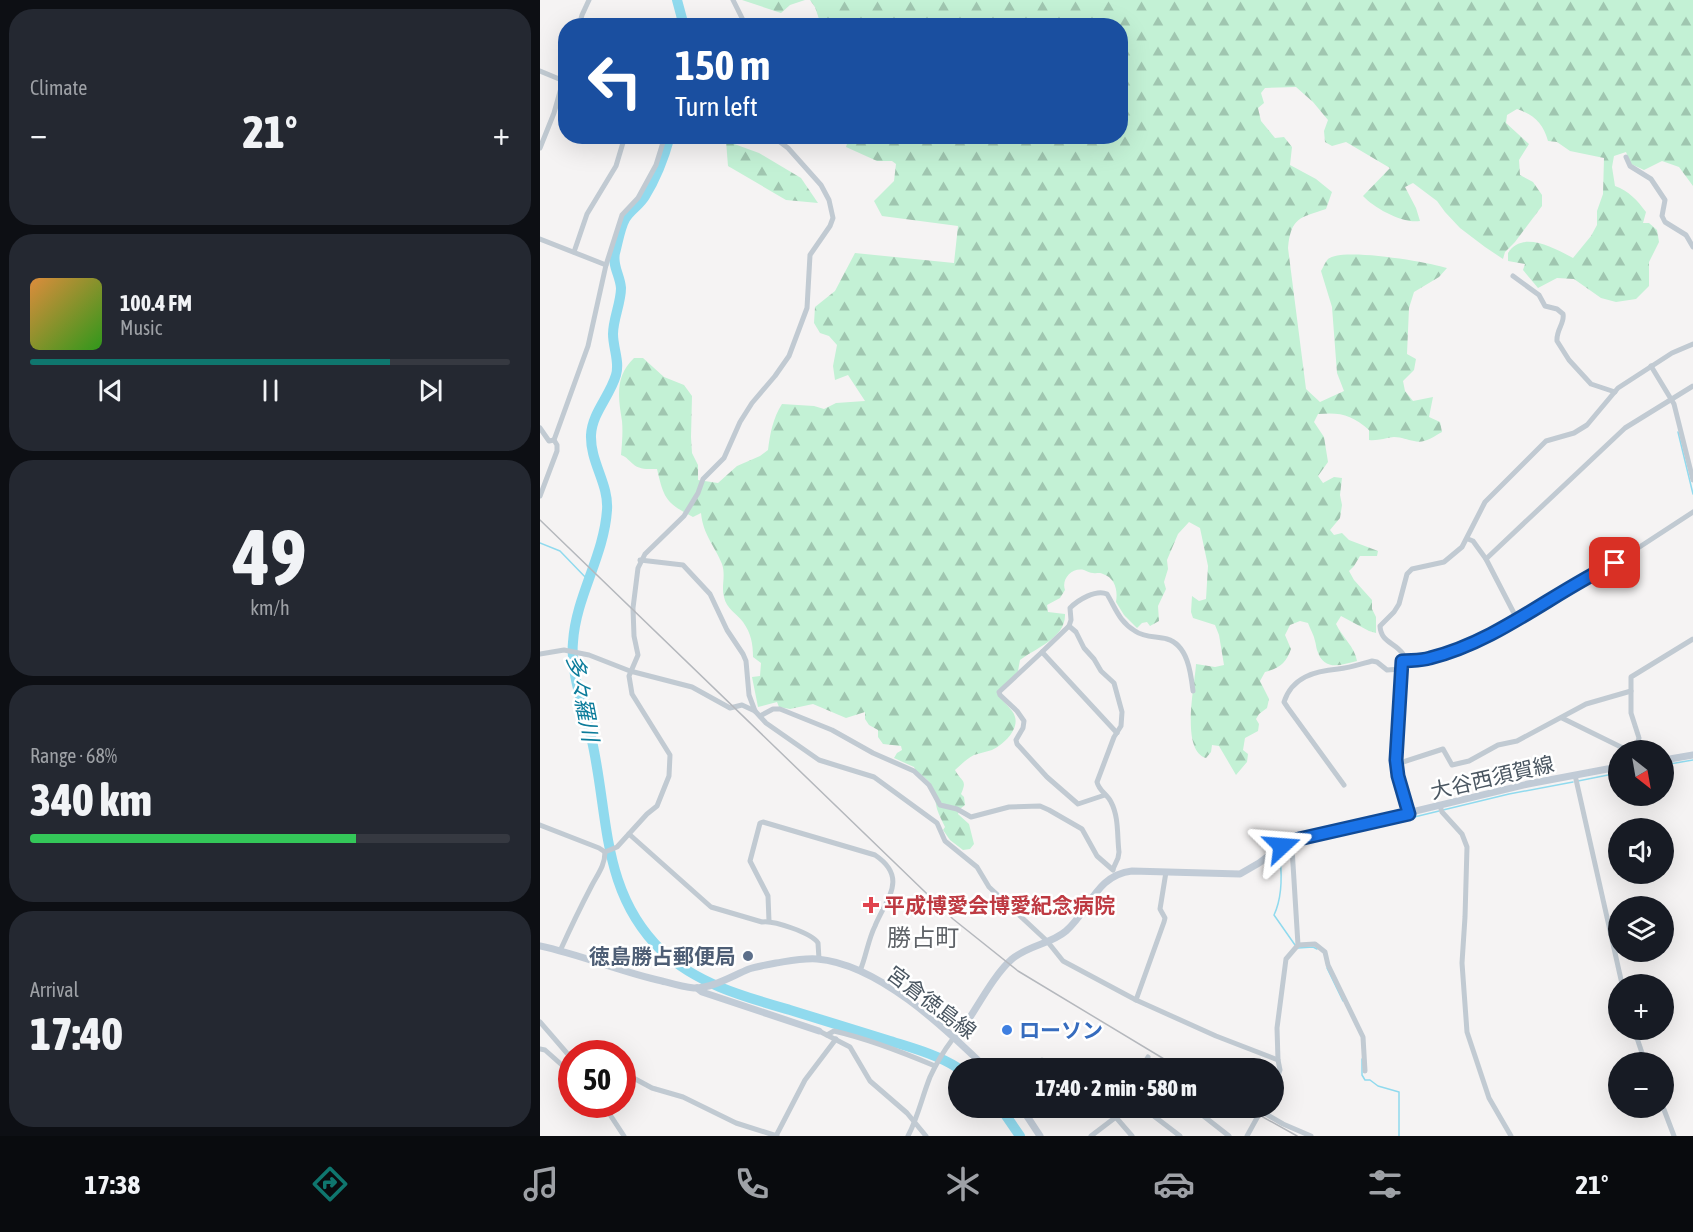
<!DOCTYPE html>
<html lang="en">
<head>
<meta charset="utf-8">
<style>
  body { margin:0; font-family:"Asap Condensed","Noto Sans JP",sans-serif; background:#242831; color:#f1f3f6; height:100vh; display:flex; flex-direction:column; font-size:22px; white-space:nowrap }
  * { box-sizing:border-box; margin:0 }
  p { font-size:20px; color:#9ea1a6 }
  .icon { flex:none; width:33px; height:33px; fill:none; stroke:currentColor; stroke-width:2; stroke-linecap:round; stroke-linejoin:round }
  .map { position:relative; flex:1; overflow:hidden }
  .drawer { display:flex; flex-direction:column; gap:9px; padding:9px; background:#0d0f14; width:540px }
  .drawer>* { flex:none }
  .top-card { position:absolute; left:18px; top:18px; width:570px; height:126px; border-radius:24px; box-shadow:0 6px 24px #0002; background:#1a4fa0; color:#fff; overflow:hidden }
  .needle { width:39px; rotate:149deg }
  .controls { position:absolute; left:1068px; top:740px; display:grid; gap:12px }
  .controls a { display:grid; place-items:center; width:66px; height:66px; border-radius:50%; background:#171b24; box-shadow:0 6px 24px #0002; font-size:30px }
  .speed { position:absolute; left:18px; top:1040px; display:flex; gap:12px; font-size:30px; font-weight:700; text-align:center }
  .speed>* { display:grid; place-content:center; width:78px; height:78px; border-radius:50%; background:#171b24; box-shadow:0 6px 24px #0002; line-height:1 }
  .speed .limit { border:9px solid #d22; background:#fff; color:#111 }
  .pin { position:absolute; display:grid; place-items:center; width:51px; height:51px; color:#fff; margin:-26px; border-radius:12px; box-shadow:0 3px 9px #0006 }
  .me { position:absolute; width:66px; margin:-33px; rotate:71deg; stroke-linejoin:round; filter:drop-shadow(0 0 4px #0008) }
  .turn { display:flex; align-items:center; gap:21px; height:126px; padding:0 18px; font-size:27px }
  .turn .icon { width:78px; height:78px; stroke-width:2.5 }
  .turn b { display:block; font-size:42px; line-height:51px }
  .big { font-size:45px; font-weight:800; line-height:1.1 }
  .drawer .tile { flex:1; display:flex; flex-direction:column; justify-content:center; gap:9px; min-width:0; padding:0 21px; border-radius:24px; background:#242831 }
  .drawer .dial { align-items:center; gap:0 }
  .dial b { font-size:78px; line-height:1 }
  .song { display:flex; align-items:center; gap:18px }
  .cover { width:72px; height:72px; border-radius:9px; background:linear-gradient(135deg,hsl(30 70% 55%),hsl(110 70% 35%)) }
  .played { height:6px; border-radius:3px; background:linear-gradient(90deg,#0f766e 75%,#363941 75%) }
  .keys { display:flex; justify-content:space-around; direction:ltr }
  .heat { display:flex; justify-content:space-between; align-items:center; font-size:33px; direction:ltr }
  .charge { height:9px; border-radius:4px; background:linear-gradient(90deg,#34c759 68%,#363941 0) }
  .trip { position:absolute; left:408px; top:1058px; width:336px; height:60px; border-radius:30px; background:#171b24; box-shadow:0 6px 24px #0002; font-weight:800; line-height:60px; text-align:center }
  .tabs { display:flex; height:96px; justify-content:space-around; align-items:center; background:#090b0e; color:#9ea1a6 }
  .tabs .icon { width:42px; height:42px }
  .tabs .current { color:#0f766e }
  .tabs b { font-size:27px; color:#f1f3f6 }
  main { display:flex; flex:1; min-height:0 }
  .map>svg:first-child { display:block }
</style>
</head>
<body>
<main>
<section class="drawer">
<div class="tile"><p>Climate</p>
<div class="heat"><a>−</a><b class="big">21°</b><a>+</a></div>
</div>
<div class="tile">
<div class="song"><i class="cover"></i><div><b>100.4 FM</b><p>Music</p></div></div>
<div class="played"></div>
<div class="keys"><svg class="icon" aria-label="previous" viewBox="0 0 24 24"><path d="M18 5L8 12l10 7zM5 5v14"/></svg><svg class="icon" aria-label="pause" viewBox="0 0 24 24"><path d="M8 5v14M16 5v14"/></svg><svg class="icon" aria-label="next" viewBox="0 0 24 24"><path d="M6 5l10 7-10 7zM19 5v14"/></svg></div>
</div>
<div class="tile dial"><b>49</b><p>km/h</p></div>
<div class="tile"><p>Range · 68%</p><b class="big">340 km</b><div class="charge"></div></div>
<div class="tile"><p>Arrival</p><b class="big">17:40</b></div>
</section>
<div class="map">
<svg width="1153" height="1136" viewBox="0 0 1153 1136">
  <defs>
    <pattern id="forest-firs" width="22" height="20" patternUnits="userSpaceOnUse" patternTransform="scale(1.5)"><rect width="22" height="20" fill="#c3f1d5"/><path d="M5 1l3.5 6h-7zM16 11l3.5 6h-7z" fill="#a0c6b0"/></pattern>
  </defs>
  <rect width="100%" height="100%" fill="#f5f3f3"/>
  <g fill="url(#forest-firs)">
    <path d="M202,0H265L250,5L241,13Z"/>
    <path d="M270,0H1153V186L1139,167L1122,161L1104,170L1091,164L1086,152L1074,156L1072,167L1075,186C1089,191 1097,200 1106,212L1103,223H1109L1117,230L1119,242L1109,262V286L1096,299L1076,302L1061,298L1034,279L1017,278L998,288L983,270L985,264L968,261V253C982,230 1014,248 1033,258L1051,236L1057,225V211L1063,194L1064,158L1030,151L1017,142L1008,141C1003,123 994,115 977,109L967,115L966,123L989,144L979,160L980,175L993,182L1002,195V206L975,242L965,252L963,259L945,247L920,228L905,212L897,201L873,183L865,187L876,208L880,221C863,224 834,208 823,196L850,168L806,142L792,146L785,142L784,131L788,120L773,102L756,87L725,88L721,93L724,103L718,108L721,121L735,138L744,137L752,147L750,165L776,179L792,192L786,209C760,218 751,217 748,248L766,389L780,402L804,391L797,373L792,307L781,271C783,268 785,262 788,259C802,247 888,262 907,268L899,277L874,292L869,308L867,354L876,359L874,370L863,381L865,391L873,401L893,397L889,417L900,422L902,432C893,437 884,444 874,441C867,440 862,437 854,437C845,438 838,441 829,440V430C812,415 801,412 778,414L774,422L784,437L788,462L778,476L783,483L794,477L802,478L800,495L802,505L800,518L790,530L794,535L802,533L809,540L838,551L837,556H820L814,566L809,571L814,580L832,600V609L836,617V633L829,631L801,616L796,624C802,637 815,647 817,661C800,665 784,672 777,650C776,647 776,644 775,641C774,635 770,629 768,623L760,621L750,625L745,635L751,649C746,663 740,668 725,672L720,681L729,699L727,708L719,714L716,719L719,724L718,731L705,738L703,750L708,754L707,762L696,775L679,746L672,745L671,752L666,758C640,750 655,685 656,664L675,667L684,665L679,635L675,625L653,618L651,612L652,596L659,601L666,599L668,566L660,528L649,522L638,534L627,560L628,569L624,582L626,589L618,606L619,621L610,626L607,622L602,623L597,628L584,615L576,602C578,590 575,578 563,574C559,572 557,574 553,573C550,573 547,571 544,570C532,567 521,579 525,590L520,598L507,605L508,612L525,614C526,638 495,648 480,660L478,671L459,694C462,703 473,708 475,717C479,730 463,745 452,750C446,752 440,753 434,755C426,759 421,765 415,770C421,782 428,779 421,794L424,797L425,805L420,809L418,814L429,824L434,844L430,849L423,850L410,840L403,830L405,827C402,821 399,815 397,809C393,790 395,782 377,773L374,767L354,758L357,753L362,750L361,746L343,744L338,737V730L329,725L325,719V712L306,718L273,704L250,709L239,707L237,702L218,707L212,677L220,676L221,663L213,657C213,644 211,633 203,622C197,614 186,608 184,597C181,586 186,576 182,564C175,546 163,535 161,513L153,517C126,503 124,499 117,469C110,469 99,470 93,464C88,460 88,458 81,455C82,444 83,432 82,421C78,397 75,376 94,358H103L124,377L144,385L152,396L151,437L152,453L158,465V480L178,483L197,466L220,456L228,450C230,434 233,418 242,404L274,406L284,409L296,403L325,401L308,375L295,380L293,366L297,345L289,336L280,333L274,323L275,307L295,291L315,253L414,263L418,226L342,216L334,201L354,181L356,164L352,161H337L306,147L309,137L580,136V26L281,25L275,7Z"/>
    <path d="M186,141L219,153L261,178L278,203L246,200L188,166Z"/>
  </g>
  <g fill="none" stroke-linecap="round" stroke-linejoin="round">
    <g stroke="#90daee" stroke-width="1.5">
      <path d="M1138,432L1153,494"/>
      <path d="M0,543L20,551L49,581"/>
      <path d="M1124,765L1153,760"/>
      <path d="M1038,781L1078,773"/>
      <path d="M903,810L969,794L1033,782"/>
      <path d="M755,846L899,811"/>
      <path d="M750,848L740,858C742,876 742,898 734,915L755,945"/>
      <path d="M758,948L773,947L777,949"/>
      <path d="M787,968L803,1001"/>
      <path d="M822,1059V1075L825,1080H830L838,1086L859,1092V1136"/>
    </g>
    <g stroke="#90daee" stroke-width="10">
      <path d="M137,0L144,26"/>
      <path d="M130,136C124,158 117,177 105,196C100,205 90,210 85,219C80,228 78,242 75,253C72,266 80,275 81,288C81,303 73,319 73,334C73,348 80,362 76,375C70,396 52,413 51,435C50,462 69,484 67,510C64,556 36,596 33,642C30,676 45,708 52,741C69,817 61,892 122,951C157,984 205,997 250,1010C283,1020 315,1030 347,1040C372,1048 396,1054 418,1068"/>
      <path d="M460,1107L480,1136"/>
    </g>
    <g stroke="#c1cad2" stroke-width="5">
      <path d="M193,0L206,26"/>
      <path d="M39,26L42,15L49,0"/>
      <path d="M0,71L24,81"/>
      <path d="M0,148L14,113L23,81"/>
      <path d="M1086,157L1090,166L1111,179L1125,200L1122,216L1125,222L1146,235L1153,247"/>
      <path d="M0,239L66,265"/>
      <path d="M34,252L47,214L76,166L85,136"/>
      <path d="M973,276L999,295L1005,306L1017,309L1023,314C1025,323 1016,330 1017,341L1029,360L1051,384L1075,392"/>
      <path d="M1111,366L1134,404L1153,480"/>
      <path d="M0,428L9,441L14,440"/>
      <path d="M0,496L17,451V445L14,440L48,346L66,265L82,215L98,198L116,165L125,136"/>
      <path d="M928,539L933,541L946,559"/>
      <path d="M100,560L143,565L170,594L187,630L203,654L206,661L209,695L215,711"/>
      <path d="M977,619L946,559L1085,428L1153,386"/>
      <path d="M502,652L529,626"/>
      <path d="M0,654L24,650L49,655L90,671L152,687L190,708L202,705L215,711L226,723L279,760L334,777L397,823L405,841L437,867L449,887L507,941L523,961L596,1000L676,1036L738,1060L740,1070L734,1087"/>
      <path d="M862,661L889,659L945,638L1046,577L1075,563L1153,512"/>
      <path d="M220,716L233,709H240L292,730L333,753L374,771L389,785L400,805L417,809L431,817L469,807L500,806L509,810L542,829L557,856L573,870"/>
      <path d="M1022,718L1087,750H1095"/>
      <path d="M1095,750L1099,738L1091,713V677L1153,639"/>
      <path d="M857,764L903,749L912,765L929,761L958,745L977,741L1046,704L1091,691"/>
      <path d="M1035,775L1082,984"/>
      <path d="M804,785L748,708L744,702C752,677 775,671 798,669C810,668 821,664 832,661L837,662L847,670L862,669"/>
      <path d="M565,795L538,804L507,777L477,744L476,740L483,728L484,721L477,711L460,695L459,692L502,652L577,733"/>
      <path d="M900,806L902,812L922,834L927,847L925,917L922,963L927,1032L949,1098L971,1136"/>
      <path d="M869,814L858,776L857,760L863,654C855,642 841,643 840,626L854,612L859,604L867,574L872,569L904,562L922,547L945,502L1006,441L1034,433L1047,425L1078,388L1132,353L1153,344"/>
      <path d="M0,825L59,848L65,852"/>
      <path d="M89,834L171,907L222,922C233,920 272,933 278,943L279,959"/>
      <path d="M749,843L752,848L758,945"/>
      <path d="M573,869L578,858L579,852C577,836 579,817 571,802C567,794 559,791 557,782L574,737L581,726L582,712L574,683L561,671L554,659L544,648L536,632L529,626L531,620L530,608C538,600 556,589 567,594C576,609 579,621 595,631C605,638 616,636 627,639C648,645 651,674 653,691"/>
      <path d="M229,921L228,896L210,861L220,823L223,822L335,855C369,878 346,899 335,926C328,940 326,957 320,971"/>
      <path d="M20,951C30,929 40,908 51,887C57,875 65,866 65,852L77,847L107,814L117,806L129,776L130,755L92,694L89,676L98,655L94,636L93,608L98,568L105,554L144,516L158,493L163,479L184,458L200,422L212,403L235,376L249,356L267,308L270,255L290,226L293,218L289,200L281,185L248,148L232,136"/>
      <path d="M596,1000L624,922L625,918L620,909L626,872"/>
      <path d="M0,1022L32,1059"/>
      <path d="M1094,1029L1105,1062"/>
      <path d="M279,1031L310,1047L330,1081L367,1113L386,1136"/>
      <path d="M287,1035L294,1031C329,1039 362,1052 395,1066"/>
      <path d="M0,1049L5,1050L32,1074"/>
      <path d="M738,1060L737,1028L746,959L758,945L775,944L785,952L788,965L823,1037L825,1071"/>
      <path d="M491,1068L497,1062L502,1060L513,1068"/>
      <path d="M601,1068L608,1057"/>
      <path d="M82,1079L86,1074L112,1088L143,1097L196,1123L237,1136"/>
      <path d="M63,1104L84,1136"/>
      <path d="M567,1107L592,1136"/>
      <path d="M602,1107L640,1136"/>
      <path d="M652,1107L689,1136"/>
      <path d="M1123,1107L1134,1136"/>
      <path d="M721,1111L743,1124L771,1136"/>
      <path d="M236,1136L265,1080L296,1039"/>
      <path d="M368,1136C378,1117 382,1097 390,1077C396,1064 403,1052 412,1040L416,1038"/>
      <path d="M551,1136L576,1117"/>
      <path d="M707,1136L723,1107"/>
    </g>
    <g stroke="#c1cbd6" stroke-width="7">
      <path d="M1124,760L1153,755"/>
      <path d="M0,946C42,955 81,972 122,981C133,984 143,987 154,988C173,988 192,976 209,969C218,966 227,965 236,963C249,961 263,958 277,959C338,964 404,1027 446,1068"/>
      <path d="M157,988L162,992L279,1031"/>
      <path d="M416,1038C433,1016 452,976 472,959C489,945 511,944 526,931C550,910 556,875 592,871L700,874L719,863L742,846L759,839L988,784L1078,767"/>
      <path d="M481,1107L500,1136"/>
    </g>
    <g stroke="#b5b8bd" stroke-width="1.5">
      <path d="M0,520L413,919L478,971L639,1068"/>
      <path d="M705,1107L757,1136"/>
    </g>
  </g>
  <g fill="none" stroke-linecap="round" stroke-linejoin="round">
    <g stroke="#114b97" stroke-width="15">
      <path id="route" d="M742,846L759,839L869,814L858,776L856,760L862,661C871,660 881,661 890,658C958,641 1012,593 1075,563"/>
    </g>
    <use href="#route" stroke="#1a73e8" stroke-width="10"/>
  </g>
  <path fill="#e0444e" stroke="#fff" stroke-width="2" d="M328 896h6v6h6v6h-6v6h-6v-6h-6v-6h6z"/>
  <circle fill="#5c6f8a" stroke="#fff" stroke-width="2" cx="208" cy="956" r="6"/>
  <circle fill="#3f7fe0" stroke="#fff" stroke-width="2" cx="467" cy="1030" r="6"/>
  <g text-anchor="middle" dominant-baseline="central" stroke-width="5" stroke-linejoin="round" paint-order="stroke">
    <g font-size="21" fill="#4a5661" stroke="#fff">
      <text transform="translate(952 777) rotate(-13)">大谷西須賀線</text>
      <text transform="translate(392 1002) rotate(37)">宮倉徳島線</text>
    </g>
    <g font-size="21" font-weight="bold" fill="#be3a42" stroke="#fff" text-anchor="start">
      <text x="344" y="905">平成博愛会博愛紀念病院</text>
    </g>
    <g font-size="21" font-weight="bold" fill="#4e5e75" stroke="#fff" text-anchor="end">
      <text x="196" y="956">徳島勝占郵便局</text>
    </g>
    <g font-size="21" font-weight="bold" fill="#366cbe" stroke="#fff" text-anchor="start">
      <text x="479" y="1030">ローソン</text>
    </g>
    <g font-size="22" font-style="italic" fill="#0c7c9b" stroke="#fff">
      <text transform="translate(43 698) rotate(79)">多々羅川</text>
    </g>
    <g font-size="24" fill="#5f6368" stroke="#fff">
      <text x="383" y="937">勝占町</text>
    </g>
  </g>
</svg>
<div class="controls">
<a><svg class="needle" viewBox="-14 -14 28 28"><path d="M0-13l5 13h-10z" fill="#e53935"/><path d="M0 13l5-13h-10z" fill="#9ea1a6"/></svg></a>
<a><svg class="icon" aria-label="sound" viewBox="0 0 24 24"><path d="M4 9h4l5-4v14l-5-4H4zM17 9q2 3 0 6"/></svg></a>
<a><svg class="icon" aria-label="layers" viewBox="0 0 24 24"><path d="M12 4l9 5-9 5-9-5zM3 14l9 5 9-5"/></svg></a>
<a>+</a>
<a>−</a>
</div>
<div class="speed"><div class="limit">50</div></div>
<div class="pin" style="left:1075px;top:563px;background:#d93025"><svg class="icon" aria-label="arrive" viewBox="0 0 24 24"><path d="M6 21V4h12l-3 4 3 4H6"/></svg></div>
<svg class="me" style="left:742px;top:846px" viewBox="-20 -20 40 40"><path d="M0-17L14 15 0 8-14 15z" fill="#1a73e8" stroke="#fff" stroke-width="4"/></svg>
<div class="trip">17:40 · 2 min · 580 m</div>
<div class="top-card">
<div class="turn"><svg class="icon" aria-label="left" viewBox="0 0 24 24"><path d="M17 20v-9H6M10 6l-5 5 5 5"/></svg><div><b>150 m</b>Turn left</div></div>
</div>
</div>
</main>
<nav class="tabs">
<b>17:38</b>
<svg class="icon current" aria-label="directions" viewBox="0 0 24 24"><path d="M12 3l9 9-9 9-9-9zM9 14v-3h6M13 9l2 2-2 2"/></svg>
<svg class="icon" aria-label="music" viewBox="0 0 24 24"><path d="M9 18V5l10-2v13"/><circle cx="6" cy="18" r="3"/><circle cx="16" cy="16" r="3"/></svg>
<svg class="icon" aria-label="phone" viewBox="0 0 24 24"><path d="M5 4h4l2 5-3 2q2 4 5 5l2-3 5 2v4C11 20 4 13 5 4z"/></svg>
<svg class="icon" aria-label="climate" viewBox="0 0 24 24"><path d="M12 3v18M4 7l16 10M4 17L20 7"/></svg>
<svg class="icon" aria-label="car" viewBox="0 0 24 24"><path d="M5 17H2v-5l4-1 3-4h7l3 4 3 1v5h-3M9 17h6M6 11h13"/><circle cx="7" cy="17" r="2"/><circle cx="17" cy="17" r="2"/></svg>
<svg class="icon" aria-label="filters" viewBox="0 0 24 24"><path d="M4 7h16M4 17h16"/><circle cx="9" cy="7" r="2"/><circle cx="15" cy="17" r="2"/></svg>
<b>21°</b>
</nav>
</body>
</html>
